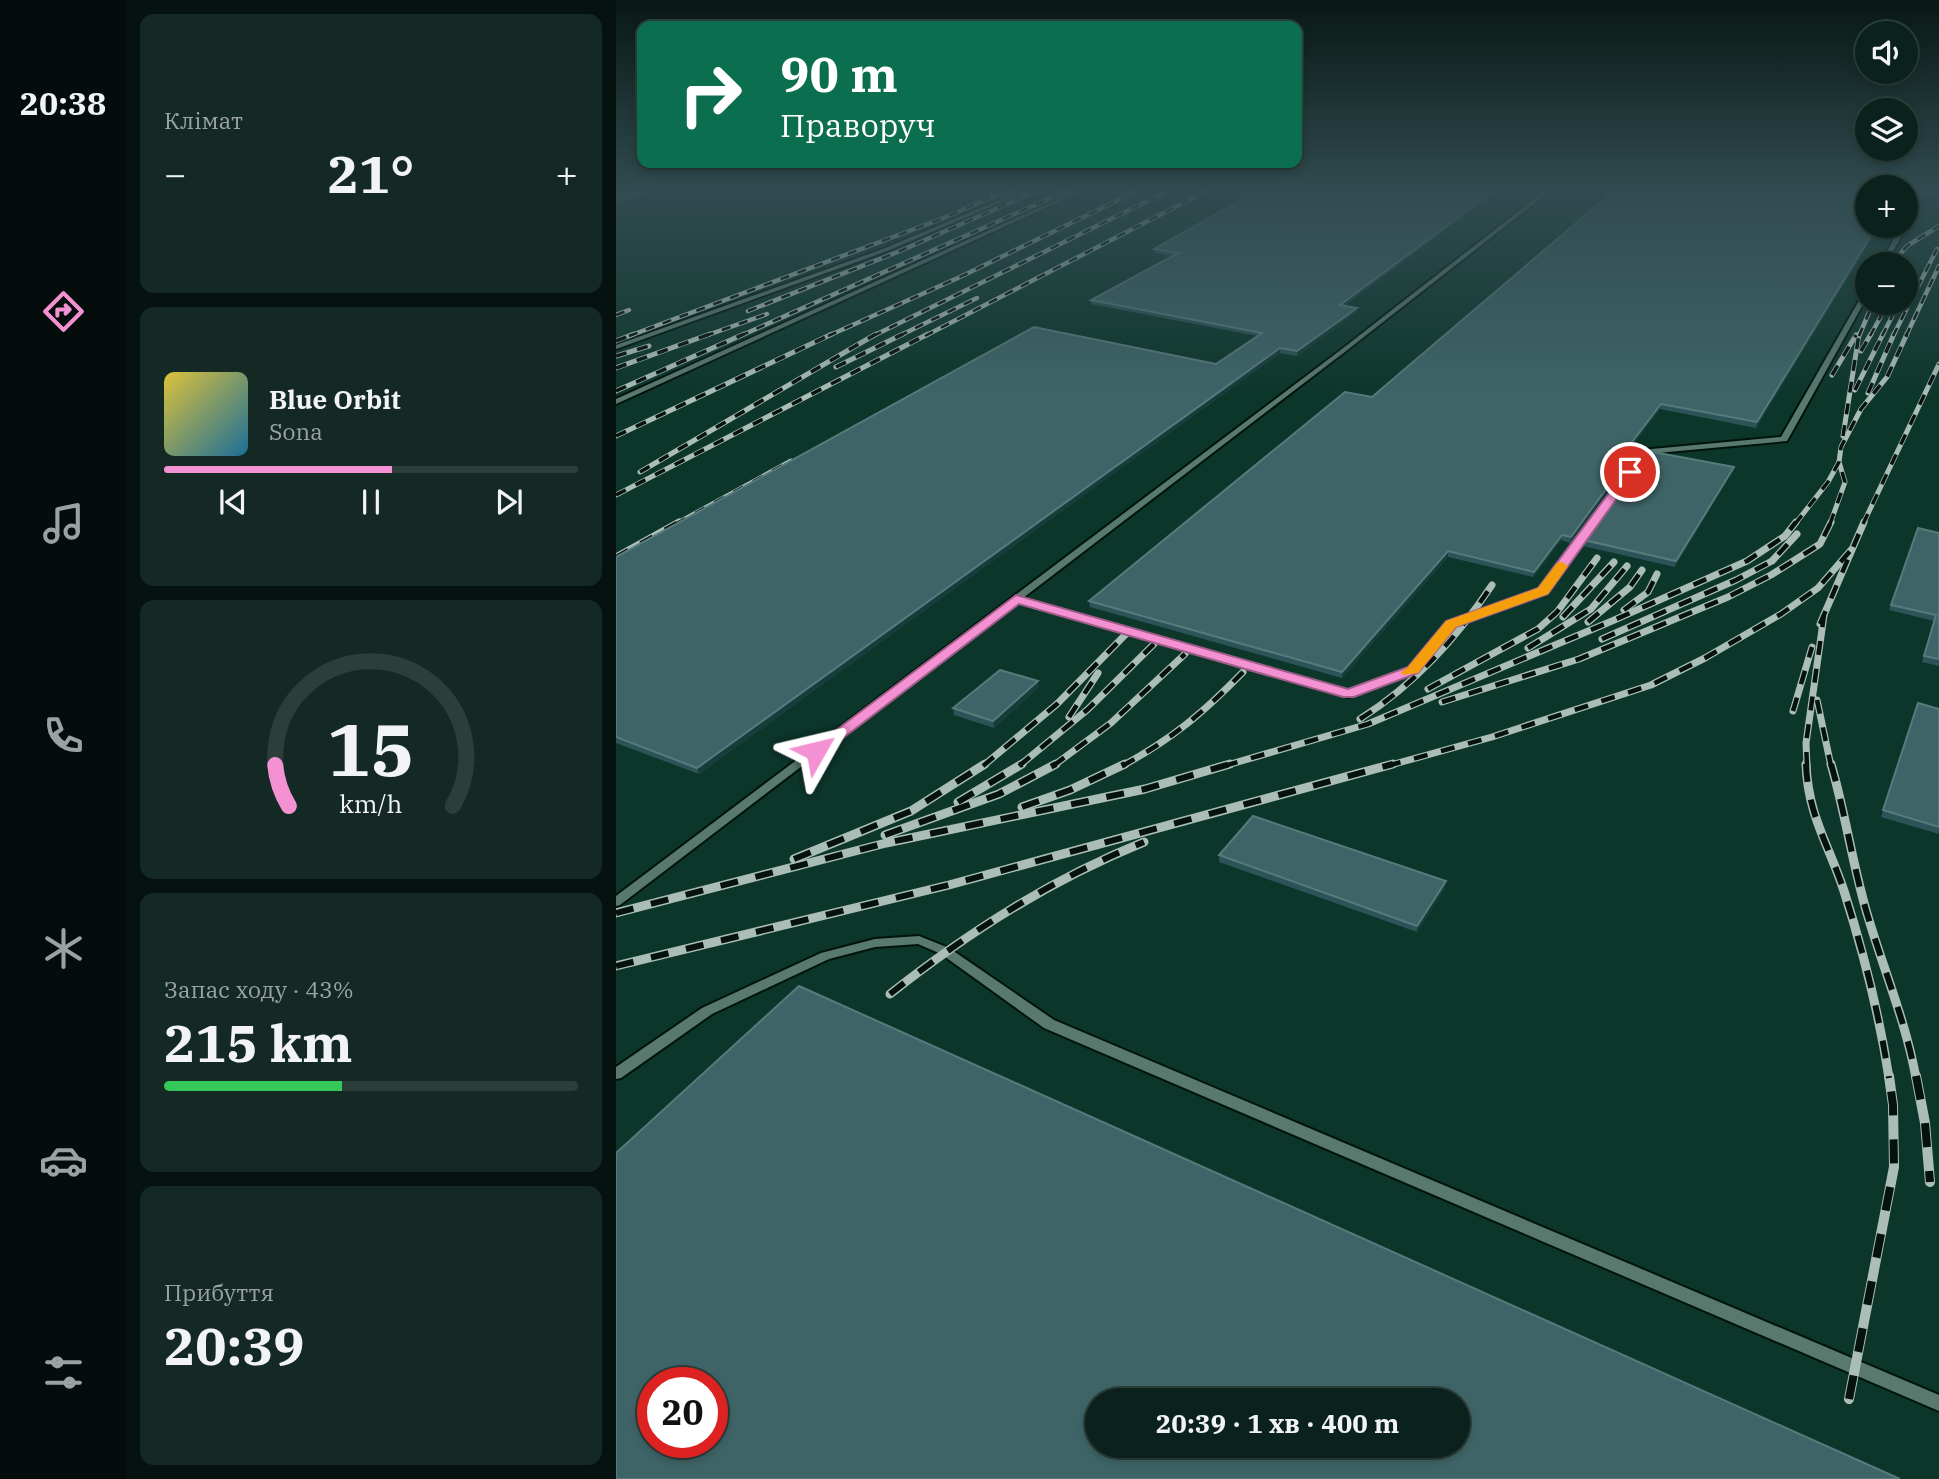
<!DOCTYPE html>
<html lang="uk">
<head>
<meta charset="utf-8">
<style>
  body { margin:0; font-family:"IBM Plex Serif",serif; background:#142924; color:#f1f3f6; height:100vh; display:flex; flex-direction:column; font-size:26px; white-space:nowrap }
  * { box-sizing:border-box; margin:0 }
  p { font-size:23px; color:#9aa3a3 }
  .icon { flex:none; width:38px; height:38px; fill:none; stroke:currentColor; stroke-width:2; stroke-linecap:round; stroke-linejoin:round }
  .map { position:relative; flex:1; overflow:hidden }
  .side { display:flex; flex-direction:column; gap:14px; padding:14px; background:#06120f; width:490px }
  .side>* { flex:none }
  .guide { position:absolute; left:21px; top:21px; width:665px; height:147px; border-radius:14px; box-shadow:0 4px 10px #0003,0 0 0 2px #2b3e3a; background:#0b6e4f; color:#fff; overflow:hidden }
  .controls { position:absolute; left:1239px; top:21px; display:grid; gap:14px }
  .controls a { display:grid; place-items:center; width:63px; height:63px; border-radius:50%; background:#0b211b; box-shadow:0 4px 10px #0003,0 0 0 2px #2b3e3a; font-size:35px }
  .speed { position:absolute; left:21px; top:1367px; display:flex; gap:14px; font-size:35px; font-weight:700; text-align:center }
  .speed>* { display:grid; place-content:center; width:91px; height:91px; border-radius:50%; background:#0b211b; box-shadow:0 4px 10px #0003,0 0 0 2px #2b3e3a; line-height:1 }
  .speed .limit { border:10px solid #d22; background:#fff; color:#111 }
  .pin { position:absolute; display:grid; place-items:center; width:60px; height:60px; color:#fff; margin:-30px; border:4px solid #fff; border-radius:50%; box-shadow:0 2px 7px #0007 }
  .me { position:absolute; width:77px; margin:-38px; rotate:53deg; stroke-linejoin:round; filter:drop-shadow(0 0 5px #0008) }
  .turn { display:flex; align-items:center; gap:24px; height:147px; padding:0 28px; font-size:32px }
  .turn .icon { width:91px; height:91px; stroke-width:2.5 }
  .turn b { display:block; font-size:49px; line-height:60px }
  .big { font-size:52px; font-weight:700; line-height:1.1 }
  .side .widget { flex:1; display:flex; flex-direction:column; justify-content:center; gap:10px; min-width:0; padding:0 24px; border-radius:14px; background:#142924 }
  .side .dial { align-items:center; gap:0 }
  .dial svg { height:182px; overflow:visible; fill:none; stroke:#2b3e3a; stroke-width:7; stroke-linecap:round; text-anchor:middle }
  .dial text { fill:#f1f3f6; stroke:none }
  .song { display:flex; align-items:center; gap:21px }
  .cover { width:84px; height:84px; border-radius:10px; background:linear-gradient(135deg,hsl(50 70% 55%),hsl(200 70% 35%)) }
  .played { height:7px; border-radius:4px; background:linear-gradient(90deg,#f491d3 55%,#2b3e3a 55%) }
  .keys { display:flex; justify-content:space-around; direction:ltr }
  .heat { display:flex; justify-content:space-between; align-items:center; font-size:38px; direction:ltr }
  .charge { height:10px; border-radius:5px; background:linear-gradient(90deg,#34c759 43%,#2b3e3a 0) }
  .trip { position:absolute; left:469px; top:1388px; width:385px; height:70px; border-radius:35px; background:#0b211b; box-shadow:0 4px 10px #0003,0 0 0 2px #2b3e3a; font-weight:700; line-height:70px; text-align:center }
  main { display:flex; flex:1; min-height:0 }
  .tab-bar { display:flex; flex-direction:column; width:126px; justify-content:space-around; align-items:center; background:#040d0b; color:#9aa3a3 }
  .tab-bar .icon { width:49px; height:49px }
  .tab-bar .selected { color:#f491d3 }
  .tab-bar b { font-size:32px; color:#f1f3f6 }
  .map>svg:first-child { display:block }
</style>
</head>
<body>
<main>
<nav class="tab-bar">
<b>20:38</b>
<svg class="icon selected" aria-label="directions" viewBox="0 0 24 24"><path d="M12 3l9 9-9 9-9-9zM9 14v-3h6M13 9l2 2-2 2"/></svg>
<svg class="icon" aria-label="music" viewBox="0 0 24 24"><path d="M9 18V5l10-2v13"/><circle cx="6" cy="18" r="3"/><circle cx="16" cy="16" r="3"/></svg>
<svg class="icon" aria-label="phone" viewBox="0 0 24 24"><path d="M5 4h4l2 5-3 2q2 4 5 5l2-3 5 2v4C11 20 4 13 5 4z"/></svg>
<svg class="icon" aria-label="climate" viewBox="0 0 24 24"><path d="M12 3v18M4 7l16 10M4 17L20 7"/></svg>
<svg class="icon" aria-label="car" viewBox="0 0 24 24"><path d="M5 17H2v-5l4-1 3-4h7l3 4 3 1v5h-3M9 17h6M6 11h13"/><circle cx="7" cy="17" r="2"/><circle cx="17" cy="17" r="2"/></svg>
<svg class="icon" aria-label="filters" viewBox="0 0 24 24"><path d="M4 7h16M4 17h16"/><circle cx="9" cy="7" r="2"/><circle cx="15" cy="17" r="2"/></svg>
</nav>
<section class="side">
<div class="widget"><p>Клімат</p>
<div class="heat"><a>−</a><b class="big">21°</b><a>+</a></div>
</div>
<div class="widget">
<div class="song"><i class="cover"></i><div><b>Blue Orbit</b><p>Sona</p></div></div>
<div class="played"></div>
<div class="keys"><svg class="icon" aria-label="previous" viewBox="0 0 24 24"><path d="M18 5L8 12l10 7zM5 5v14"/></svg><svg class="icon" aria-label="pause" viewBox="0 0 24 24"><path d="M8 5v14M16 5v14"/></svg><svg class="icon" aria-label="next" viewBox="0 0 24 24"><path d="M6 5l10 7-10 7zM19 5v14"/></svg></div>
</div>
<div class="widget dial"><svg viewBox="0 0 100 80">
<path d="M14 69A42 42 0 1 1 86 69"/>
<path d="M14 69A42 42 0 0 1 8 51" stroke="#f491d3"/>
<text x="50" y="56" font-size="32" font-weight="700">15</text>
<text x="50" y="72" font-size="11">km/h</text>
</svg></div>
<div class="widget"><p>Запас ходу · 43%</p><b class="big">215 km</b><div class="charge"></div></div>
<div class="widget"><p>Прибуття</p><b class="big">20:39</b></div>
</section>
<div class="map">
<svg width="1323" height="1479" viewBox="0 0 1323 1479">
  <rect width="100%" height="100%" fill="#0f2c24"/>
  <path fill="#0d362b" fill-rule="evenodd" d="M0,189H1251V226H1290V189H1323V1479H0ZM1251,264H1290V303H1251ZM37,1382H96V1442H37ZM481,1400H842V1446H481Z"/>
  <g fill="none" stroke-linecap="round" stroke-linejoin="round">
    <g stroke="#00140d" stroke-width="4">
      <g id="service">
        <path d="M410,189H417L271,251L0,349V345L267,249Z"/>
        <path d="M464,189H471L0,404V399Z"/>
        <path d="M931,189H937L730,351L407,598L732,691L794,668L832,622L924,589L1025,450L1165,437L1248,292L1251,290V297L1171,441L1030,454L930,593L838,626L800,672L732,697L401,602L4,905L0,906V896L726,349Z"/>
        <path d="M1290,189L1323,192V196L1309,194L1293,223L1290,225V219L1304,193L1290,191Z"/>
        <path d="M1290,225L1291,226L1270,264H1264L1285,226Z"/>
        <path d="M303,936L333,948L438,1020L1323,1395V1411L428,1028L325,954L302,944L259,947L213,959L96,1014L5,1078L0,1079V1067L86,1008L205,953L259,939Z"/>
      </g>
    </g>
    <use href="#service" fill="#59786e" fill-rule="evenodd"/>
    <g stroke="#aabeb7" stroke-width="4.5">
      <g id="rail-far4">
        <path d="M1276,264L1291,246L1323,226"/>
        <path d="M132,311L284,251L425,189"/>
        <path d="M0,315L13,310"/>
        <path d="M13,336L325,219L395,189"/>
        <path d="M89,336L151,314"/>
        <path d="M124,336L455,189"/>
        <path d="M212,336L344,277L525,189"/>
        <path d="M257,336L556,189"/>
        <path d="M283,336L361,298"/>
        <path d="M309,336L594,189"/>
        <path d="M1243,336L1257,303"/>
        <path d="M1254,336L1269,309"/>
        <path d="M1266,336L1283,303"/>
        <path d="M1277,336L1321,249"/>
        <path d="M1290,336L1323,266"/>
      </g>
    </g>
    <g stroke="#aabeb7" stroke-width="5">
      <g id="rail-far3">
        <path d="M0,341L18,334"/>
        <path d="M1245,351L1255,334"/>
        <path d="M0,356L33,346"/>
        <path d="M220,367L287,334"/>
        <path d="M0,368L94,334"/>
        <path d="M1216,375L1240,335"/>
        <path d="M1239,390L1267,334"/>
        <path d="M0,391L128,334"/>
        <path d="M1252,393L1278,334"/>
        <path d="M0,436L216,334"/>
        <path d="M1227,436L1243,334"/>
        <path d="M24,472L260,334"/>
        <path d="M0,495L312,334"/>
        <path d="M60,524L175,461"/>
        <path d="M1179,524L1212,482L1223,462L1225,447L1245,409L1271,377L1291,334"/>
        <path d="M1214,524L1229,482L1223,462"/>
        <path d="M1247,524L1323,364"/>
      </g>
    </g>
    <g stroke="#aabeb7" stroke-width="7">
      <g id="rail-far2">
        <path d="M0,557L63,522"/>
        <path d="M1008,610L1032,592L1041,574"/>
        <path d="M947,617L998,562"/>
        <path d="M972,622L1014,587L1026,570"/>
        <path d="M1204,624L1248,522"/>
        <path d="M986,639L1120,580L1156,561L1181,534"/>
        <path d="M912,648L975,609L1011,566"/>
        <path d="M812,689L922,629L941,612L981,558"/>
        <path d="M1201,700L1215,766"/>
        <path d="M826,702L963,659L1112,597L1155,575L1204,544L1215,522"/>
        <path d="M1177,711L1196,647"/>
        <path d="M453,717L482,673"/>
        <path d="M744,719C799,684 840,639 876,585"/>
        <path d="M367,766L441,704L510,634"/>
        <path d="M403,766L471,710L538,644"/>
        <path d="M437,766L495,723L569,654"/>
        <path d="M506,766C556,739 587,713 627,672"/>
        <path d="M608,766L752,724L996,621L1131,561L1169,536L1180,522"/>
        <path d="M771,766L876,737L1035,685L1089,658L1165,614L1202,588L1235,550"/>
        <path d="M1191,766L1190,743L1208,615"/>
      </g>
    </g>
    <g stroke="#aabeb7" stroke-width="9">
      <g id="rail-far1">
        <path d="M1190,764C1192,816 1213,845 1228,891C1248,954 1263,1013 1273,1078"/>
        <path d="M1215,764C1230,815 1237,869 1253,920C1269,973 1290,1023 1300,1078"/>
        <path d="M342,802L406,764"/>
        <path d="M406,807L454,790L509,764"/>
        <path d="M269,835L383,794L440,764"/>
        <path d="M178,859L295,811L369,764"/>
        <path d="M0,913L270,843L529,789L614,764"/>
        <path d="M0,966L333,885L777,764"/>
        <path d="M274,994C353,932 434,880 528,842"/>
      </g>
    </g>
    <g stroke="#aabeb7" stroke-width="10">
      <g id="rail">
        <path d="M1300,1076L1309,1123L1314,1182"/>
        <path d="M1233,1399L1278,1167L1277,1105L1273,1076"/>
      </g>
    </g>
    <use href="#rail-far4" stroke="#06120e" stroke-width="2.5" stroke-dasharray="9" stroke-linecap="butt"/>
    <use href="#rail-far3" stroke="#06120e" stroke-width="3.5" stroke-dasharray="11" stroke-linecap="butt"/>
    <use href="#rail-far2" stroke="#06120e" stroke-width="4.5" stroke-dasharray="14" stroke-linecap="butt"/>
    <use href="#rail-far1" stroke="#06120e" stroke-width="6" stroke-dasharray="18" stroke-linecap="butt"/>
    <use href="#rail" stroke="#06120e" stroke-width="8" stroke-dasharray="24" stroke-linecap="butt"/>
  </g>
  <g fill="#2c5357">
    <path d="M645,189H885L728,306L741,308V312L681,356L664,353L83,774L0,743V557L600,364L641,336L475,304V300L556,256L538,253V249Z"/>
    <path d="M1251,226H1263L1140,428L1044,409L1016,446L1021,447L1020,453L954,543L945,540L917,577L832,557L726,678L474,607L473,601L756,397Z"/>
    <path d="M1118,467L1116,472L1059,567L967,546L968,540Z"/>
    <path d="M1302,528L1323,533V666L1306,662L1318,621L1273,610Z"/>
    <path d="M423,687L378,728L338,715L337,708Z"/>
    <path d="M1302,703L1323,709V834L1265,817Z"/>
    <path d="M603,855L829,888L801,932L603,862Z"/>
  </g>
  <g fill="#183c3c">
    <path d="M881,189H885L723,309L724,305Z"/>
    <path d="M30,192L31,196L0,206V202Z"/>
    <path d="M1261,226H1263L1140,428L1141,422Z"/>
    <path d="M741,308V312L681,356V351Z"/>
    <path d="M664,348V353L83,774L81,768Z"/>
    <path d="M1045,404L1044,409L1012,451L1013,446Z"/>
    <path d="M1021,447L1020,453L954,543L955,537Z"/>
    <path d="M1118,467L1116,472L1059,567L1060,561Z"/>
    <path d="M946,535L945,540L917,577L918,572Z"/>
    <path d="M832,551V557L726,678V672Z"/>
    <path d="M422,681L423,687L378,728L377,721Z"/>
    <path d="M830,881L829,888L801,932V926Z"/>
  </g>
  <g fill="#3f6467" stroke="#587a7c" stroke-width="2" fill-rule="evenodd">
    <path d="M0,189H9L30,192L0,202Z"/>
    <path d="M645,189H881L724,305L741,308L681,351L664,348L81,768L0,737V557L418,327L600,364L646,333L475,300L562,253L538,249Z"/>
    <path d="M1000,189H1251V226H1261L1141,422L1045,404L1013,446L1021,447L955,537L946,535L918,572L832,551L726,672L473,601L729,392L756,397Z"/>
    <path d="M1032,451L1118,467L1060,561L968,540Z"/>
    <path d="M1302,528L1323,533V659L1308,656L1320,615L1275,605Z"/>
    <path d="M384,670L422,681L377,721L337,708Z"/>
    <path d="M1302,703L1323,709V827L1267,810Z"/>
    <path d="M637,816L830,881L801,926L603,855Z"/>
    <path d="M183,986L1284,1479H0V1153ZM37,1382H96V1442H37ZM481,1400H842V1446H481Z"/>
  </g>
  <linearGradient id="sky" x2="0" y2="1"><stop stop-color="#081814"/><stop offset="0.48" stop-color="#314b50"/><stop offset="1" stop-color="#314b50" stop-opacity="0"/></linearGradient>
  <rect width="1323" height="396" fill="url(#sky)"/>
  <path fill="#f491d3" stroke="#9f5e89" stroke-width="2" d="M1010,470L1020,472L932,594L840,627L802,673L738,697H727L403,604L206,754L200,755L192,751L400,595L732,689L792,667L830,621L922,588Z"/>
  <path fill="#f59e0b" d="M946,562L952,566L932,594L840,627L802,673L787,675L785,672L792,667L830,621L922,588L941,563Z"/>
</svg>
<div class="controls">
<a><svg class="icon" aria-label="sound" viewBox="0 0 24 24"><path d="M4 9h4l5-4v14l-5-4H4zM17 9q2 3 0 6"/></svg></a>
<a><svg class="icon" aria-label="layers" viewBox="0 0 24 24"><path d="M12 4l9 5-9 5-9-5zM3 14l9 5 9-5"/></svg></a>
<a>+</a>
<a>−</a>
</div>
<div class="speed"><div class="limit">20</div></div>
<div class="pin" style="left:1014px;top:472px;background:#d93025"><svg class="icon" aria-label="arrive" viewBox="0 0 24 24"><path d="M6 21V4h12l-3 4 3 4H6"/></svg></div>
<svg class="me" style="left:200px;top:751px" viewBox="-20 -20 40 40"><path d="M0-17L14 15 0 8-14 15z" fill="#f491d3" stroke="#fff" stroke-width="4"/></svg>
<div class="trip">20:39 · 1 хв · 400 m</div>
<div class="guide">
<div class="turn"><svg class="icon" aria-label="right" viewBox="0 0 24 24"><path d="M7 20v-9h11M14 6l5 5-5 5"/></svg><div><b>90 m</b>Праворуч</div></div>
</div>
</div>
</main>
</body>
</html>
